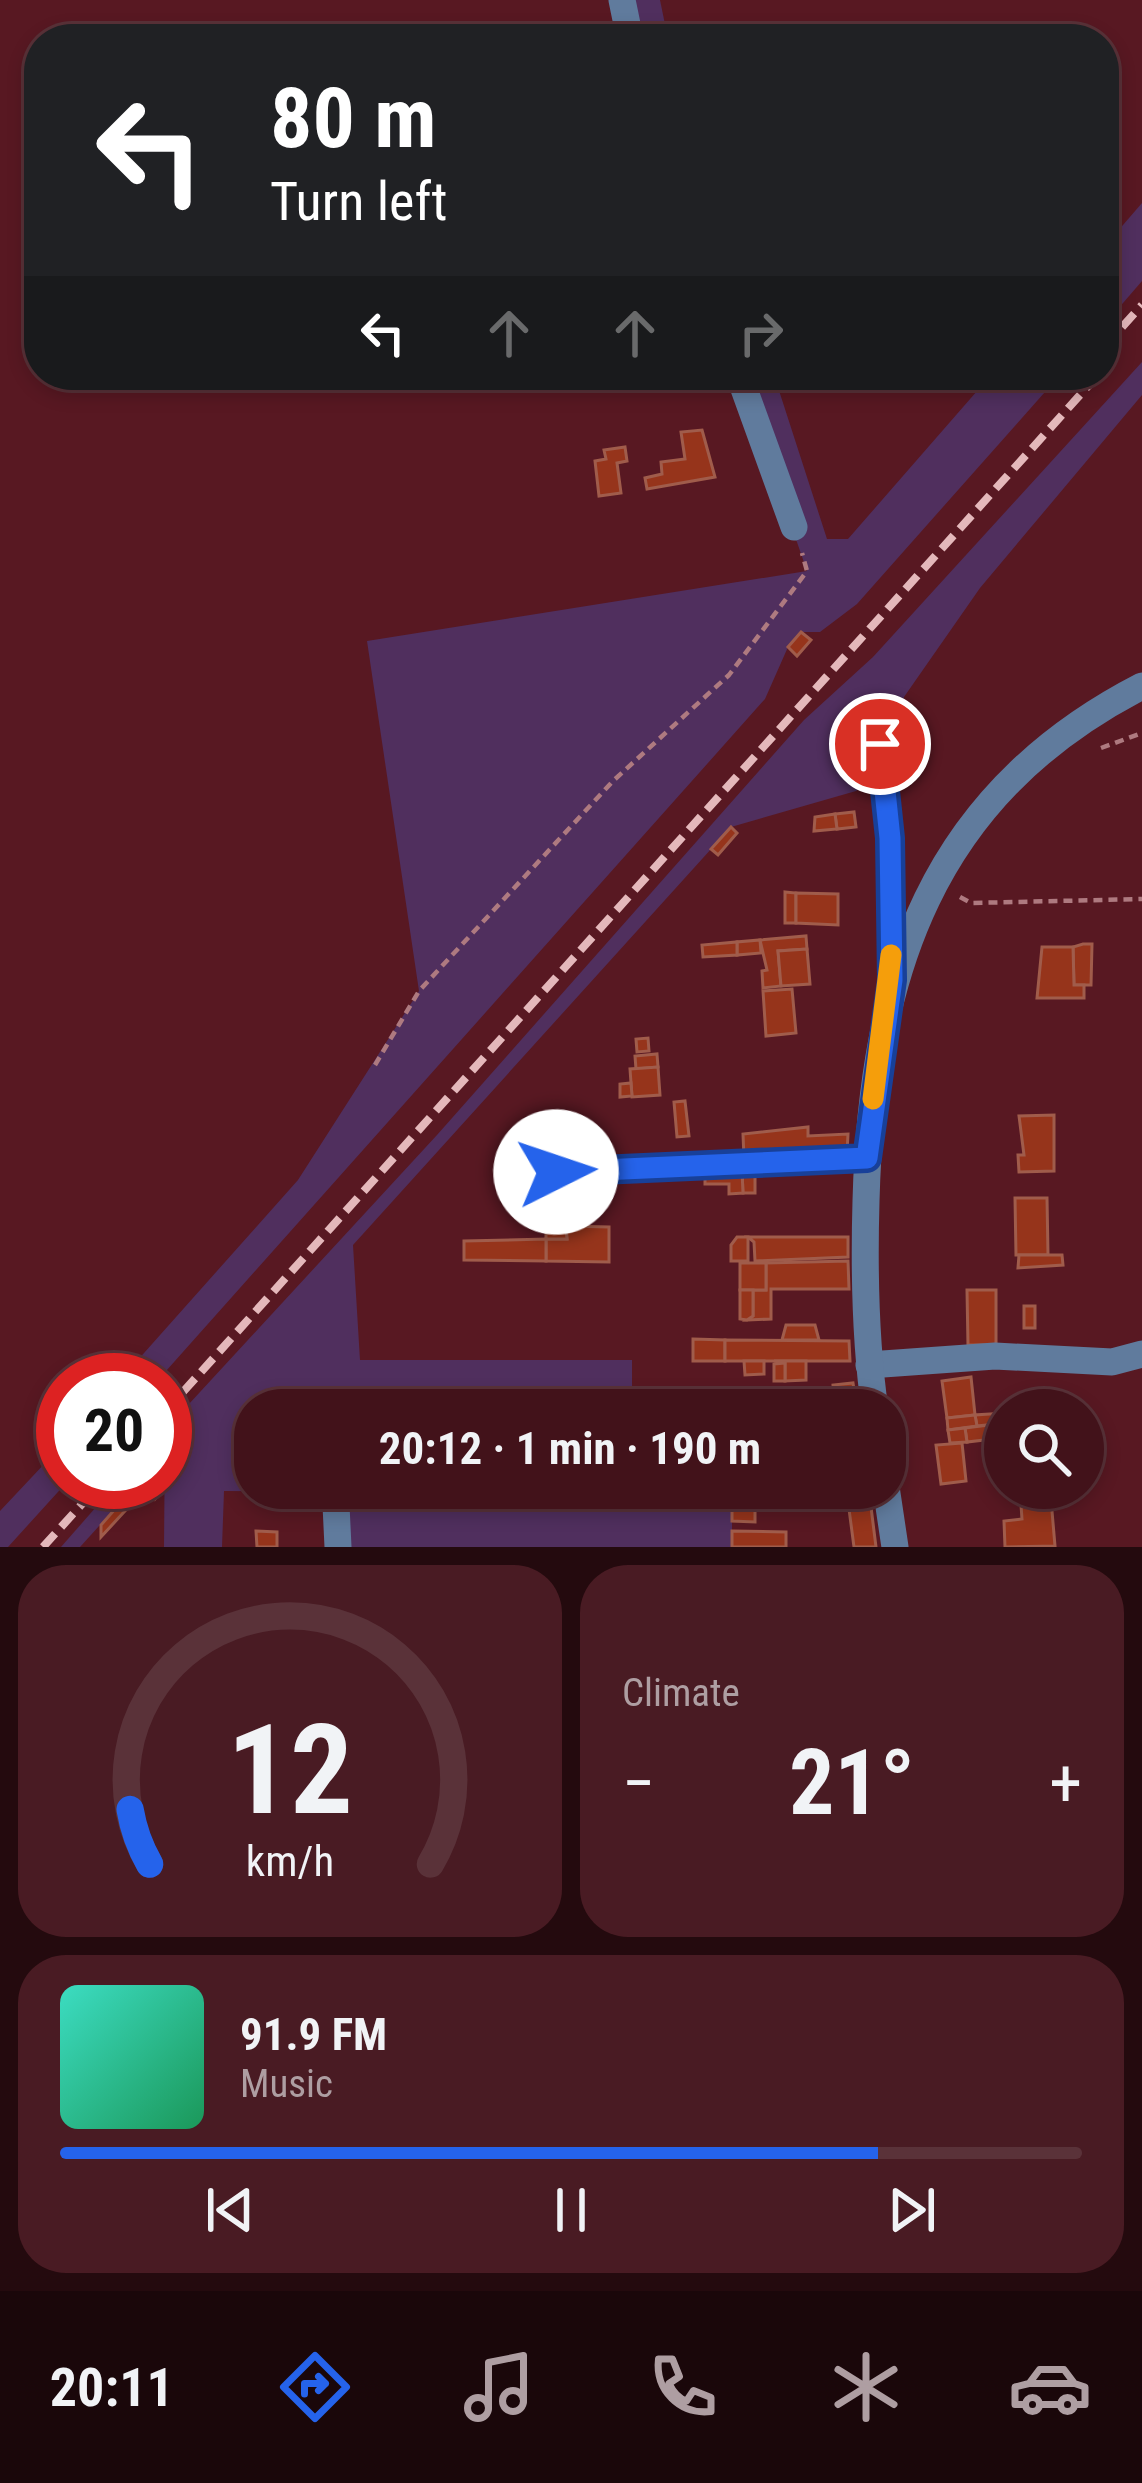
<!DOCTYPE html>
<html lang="en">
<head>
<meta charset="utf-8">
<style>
  body { margin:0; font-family:"Roboto Condensed",sans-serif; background:#491b23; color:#f1f3f6; height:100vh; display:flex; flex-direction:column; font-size:45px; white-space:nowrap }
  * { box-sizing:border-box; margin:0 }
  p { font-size:39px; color:#ae9ea2 }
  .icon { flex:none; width:66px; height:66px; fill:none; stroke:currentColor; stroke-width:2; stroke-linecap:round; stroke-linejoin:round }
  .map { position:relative; height:1547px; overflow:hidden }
  .drawer { display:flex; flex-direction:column; gap:18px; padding:18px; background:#240a0e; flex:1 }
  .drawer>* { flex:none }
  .hud { position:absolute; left:24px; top:24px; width:1095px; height:366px; border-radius:48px; box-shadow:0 6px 18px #0003,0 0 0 3px #5a3239; background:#202124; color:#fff; overflow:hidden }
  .buttons { position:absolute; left:984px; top:1389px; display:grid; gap:24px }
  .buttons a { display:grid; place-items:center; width:120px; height:120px; border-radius:50%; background:#42121a; box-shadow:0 6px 18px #0003,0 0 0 3px #5a3239; font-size:60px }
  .speed { position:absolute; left:36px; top:1353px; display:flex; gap:24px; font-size:60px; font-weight:700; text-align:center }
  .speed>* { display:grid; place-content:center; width:156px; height:156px; border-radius:50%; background:#42121a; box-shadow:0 6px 18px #0003,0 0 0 3px #5a3239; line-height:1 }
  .speed .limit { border:18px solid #d22; background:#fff; color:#111 }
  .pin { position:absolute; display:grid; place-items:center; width:102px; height:102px; color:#fff; margin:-51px; border:6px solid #fff; border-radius:50%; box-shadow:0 3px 12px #0007 }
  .me { position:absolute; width:132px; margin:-66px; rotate:86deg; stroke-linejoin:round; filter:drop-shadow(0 0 9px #0008) }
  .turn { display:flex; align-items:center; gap:42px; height:252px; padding:0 48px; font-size:54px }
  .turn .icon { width:156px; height:156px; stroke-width:2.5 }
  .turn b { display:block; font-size:84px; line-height:102px }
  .lanes { display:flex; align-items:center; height:114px; padding:0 48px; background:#0003; justify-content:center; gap:60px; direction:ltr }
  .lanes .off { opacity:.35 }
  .big { font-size:90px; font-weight:700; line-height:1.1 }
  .drawer .card { flex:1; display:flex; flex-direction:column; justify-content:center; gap:18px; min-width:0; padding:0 42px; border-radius:48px; background:#491b23 }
  .drawer .dial { align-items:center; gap:0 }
  .dial svg { height:312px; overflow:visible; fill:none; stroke:#5a3239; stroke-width:7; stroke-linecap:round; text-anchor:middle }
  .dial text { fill:#f1f3f6; stroke:none }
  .song { display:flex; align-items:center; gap:36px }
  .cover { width:144px; height:144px; border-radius:18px; background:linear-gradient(135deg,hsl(170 70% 55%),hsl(150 70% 35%)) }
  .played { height:12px; border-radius:6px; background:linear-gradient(90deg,#2563eb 80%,#5a3239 80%) }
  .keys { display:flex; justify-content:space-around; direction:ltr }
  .heat { display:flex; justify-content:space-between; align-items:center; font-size:66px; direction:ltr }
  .drawer .tiles { flex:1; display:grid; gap:18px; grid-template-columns:1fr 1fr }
  .card:last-child { grid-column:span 2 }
  .trip { position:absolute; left:234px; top:1389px; width:672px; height:120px; border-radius:48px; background:#42121a; box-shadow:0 6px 18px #0003,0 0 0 3px #5a3239; font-weight:700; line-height:120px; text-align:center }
  .menu { display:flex; height:192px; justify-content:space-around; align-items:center; background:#1a070a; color:#ae9ea2 }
  .menu .icon { width:84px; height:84px }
  .menu .active { color:#2563eb }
  .menu b { font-size:54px; color:#f1f3f6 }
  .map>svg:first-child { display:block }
</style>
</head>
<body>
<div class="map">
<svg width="1142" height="1547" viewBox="0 0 1142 1547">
  <rect width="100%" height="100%" fill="#581822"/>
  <g fill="#502f5e">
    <path d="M622,0H660L668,39H630Z"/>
    <path d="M1142,203V281L1104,325V247Z"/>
    <path d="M1142,362V395L980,588L904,697L884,772L856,791L731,827L353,1245L360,1360H632V1410H255V1488H732V1547H338L336,1492L224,1491L222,1547H164L165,1430L437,1135L804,720L873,657Z"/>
    <path d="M739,375H774L827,539H848L991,375H1060L857,604L820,632H801L788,647L765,699L158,1380H120L298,1180L419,991L367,641L807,571Z"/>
    <path d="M63,1444V1482H67L8,1547H0V1511Z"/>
    <path d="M118,1482H139L80,1547H61Z"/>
  </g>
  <g fill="#96341b" stroke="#a05c4b" stroke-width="3">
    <path d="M702,430L715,477L647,489L645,478L662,474L661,462L685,459L681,432Z"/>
    <path d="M625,447L627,461L617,463L621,493L599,496L595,461L606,459L604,450Z"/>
    <path d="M801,632L811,640L797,656L788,647Z"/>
    <path d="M854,812L856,827L837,829L835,814Z"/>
    <path d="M835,814L837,829L814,831L815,817Z"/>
    <path d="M731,827L737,833L718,855L711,849Z"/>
    <path d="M785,892L796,893V923H785Z"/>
    <path d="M796,893L838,894V925L796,923Z"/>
    <path d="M806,936L807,949L778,951L781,986L763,988L762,971L767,970L760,940Z"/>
    <path d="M760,940L761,953L737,955V942Z"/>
    <path d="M737,942V955L703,957L702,945Z"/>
    <path d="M1083,944H1092L1091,985H1074L1073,947Z"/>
    <path d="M1042,947H1073L1074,985H1084V998H1037Z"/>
    <path d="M807,949L810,984L781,986L778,951Z"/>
    <path d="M792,989L796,1033L766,1036L763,991Z"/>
    <path d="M648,1038L649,1051L637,1052L636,1039Z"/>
    <path d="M657,1054L658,1067L636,1069L635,1056Z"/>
    <path d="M658,1067L660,1095L632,1097L630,1069Z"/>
    <path d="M631,1083L632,1096L620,1097V1084Z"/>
    <path d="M685,1101L689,1136L677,1137L674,1102Z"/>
    <path d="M1054,1115V1171L1019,1172L1018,1155H1024L1019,1116Z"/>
    <path d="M808,1127V1136L848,1134L847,1153L744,1158L743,1134Z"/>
    <path d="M742,1171H755V1193H743Z"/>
    <path d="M742,1171L743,1193L729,1194V1184H705V1173Z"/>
    <path d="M1015,1198H1047L1048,1255H1016Z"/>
    <rect x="535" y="1199" width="11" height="20"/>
    <path d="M566,1226L609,1227V1262L546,1261V1239H567Z"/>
    <path d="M546,1228H566L567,1239H546Z"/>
    <path d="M737,1237H748V1261H731V1245Z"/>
    <path d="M748,1237H848V1257L755,1261L754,1242Z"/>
    <path d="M546,1239V1261L464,1260V1241Z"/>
    <path d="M1019,1255H1062L1063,1265L1018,1268Z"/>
    <path d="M848,1261L849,1289H771V1319L747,1320L753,1316V1290H766V1263Z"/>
    <rect x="740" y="1263" width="26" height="27"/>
    <path d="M740,1290H753V1316L747,1320L740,1319Z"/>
    <path d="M967,1290H996V1345H968Z"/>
    <rect x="1024" y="1306" width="11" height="22"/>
    <path d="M786,1325H815L819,1340H782Z"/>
    <path d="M693,1339L725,1340V1361H693Z"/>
    <path d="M725,1340L849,1341L850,1361H725Z"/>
    <path d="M744,1361H764V1374L745,1375Z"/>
    <path d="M774,1361H806V1380L785,1381V1363Z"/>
    <path d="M785,1363V1381H774V1364Z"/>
    <path d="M971,1377L975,1415L947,1418L942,1381Z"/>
    <path d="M853,1383L857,1410H835L833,1385Z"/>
    <path d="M834,1398L835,1410H802L801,1399Z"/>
    <path d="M742,1404L751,1410H684L683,1405Z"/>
    <path d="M1005,1413V1423L977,1426L975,1415Z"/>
    <path d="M975,1415L977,1426L948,1430L947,1418Z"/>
    <path d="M1005,1423V1453L995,1454L993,1439L967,1442L965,1428Z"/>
    <path d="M965,1428L967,1442L950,1443L948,1430Z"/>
    <path d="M962,1443L966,1481L941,1484L936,1445Z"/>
    <path d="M139,1482L166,1487L155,1499L147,1487L101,1537V1525Z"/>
    <path d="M732,1488H755V1522L732,1521Z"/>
    <path d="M1050,1488L1055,1546L1005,1547L1004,1521L1022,1519L1020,1491Z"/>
    <path d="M871,1507L876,1547H854L849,1509Z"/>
    <path d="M256,1531L277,1532V1547H257Z"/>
    <path d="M732,1531L786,1532V1547H732Z"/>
  </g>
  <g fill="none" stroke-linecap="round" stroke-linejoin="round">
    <g stroke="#ae7a80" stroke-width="4.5" stroke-dasharray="9 6" stroke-linecap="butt">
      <path d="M1101,748L1142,733"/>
      <path d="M960,897L971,903L1142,899"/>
      <path d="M375,1065L419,991L613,781L729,675L807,571L802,553"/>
    </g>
    <g stroke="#607b9d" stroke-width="27">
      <path d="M622,0L630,39"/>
      <path d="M739,375L794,527"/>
      <path d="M880,744L890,838L892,964"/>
      <path d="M510,1175L867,1158"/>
      <path d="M869,1365L995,1356L1112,1362L1142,1354"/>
      <path d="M875,1410C865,1341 864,1271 866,1201C872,975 930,795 1142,686"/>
      <path d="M885,1480L895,1547"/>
      <path d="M336,1505L338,1547"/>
    </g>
    <g stroke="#e4b8bb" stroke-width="8" stroke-dasharray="18 9" stroke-linecap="butt">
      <path d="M1104,347L1142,305"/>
      <path d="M165,1412L1098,375"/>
      <path d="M43,1547L102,1482"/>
    </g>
  </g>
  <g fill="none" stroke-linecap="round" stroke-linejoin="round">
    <g stroke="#184099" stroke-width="30">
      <path id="route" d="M556,1172L867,1158L892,980L890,838L880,744"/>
    </g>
    <use href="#route" stroke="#2563eb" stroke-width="21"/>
    <path stroke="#f59e0b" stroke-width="21" d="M873,1099L891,955"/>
  </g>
</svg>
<div class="buttons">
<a><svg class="icon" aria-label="search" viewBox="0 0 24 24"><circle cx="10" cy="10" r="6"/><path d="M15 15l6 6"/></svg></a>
</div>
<div class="speed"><div class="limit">20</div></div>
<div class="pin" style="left:880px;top:744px;background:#d93025"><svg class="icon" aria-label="arrive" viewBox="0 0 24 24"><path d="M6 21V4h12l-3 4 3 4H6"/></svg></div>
<svg class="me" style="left:556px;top:1172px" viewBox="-20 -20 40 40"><circle r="19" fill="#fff"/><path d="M0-13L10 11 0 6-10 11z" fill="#2563eb"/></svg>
<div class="trip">20:12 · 1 min · 190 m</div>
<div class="hud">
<div class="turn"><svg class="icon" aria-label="left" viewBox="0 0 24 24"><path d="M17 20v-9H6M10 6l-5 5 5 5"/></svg><div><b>80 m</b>Turn left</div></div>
<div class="lanes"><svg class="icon" aria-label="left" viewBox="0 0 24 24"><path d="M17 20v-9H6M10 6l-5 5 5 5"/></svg><svg class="icon off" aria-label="ahead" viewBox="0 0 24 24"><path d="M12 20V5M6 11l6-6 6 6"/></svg><svg class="icon off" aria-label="ahead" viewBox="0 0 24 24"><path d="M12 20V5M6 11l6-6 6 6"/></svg><svg class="icon off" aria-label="right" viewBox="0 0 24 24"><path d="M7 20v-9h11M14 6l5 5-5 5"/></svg></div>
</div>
</div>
<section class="drawer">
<div class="tiles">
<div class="card dial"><svg viewBox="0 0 100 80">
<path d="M14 69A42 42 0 1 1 86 69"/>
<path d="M14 69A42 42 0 0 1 9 55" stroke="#2563eb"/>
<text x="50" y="56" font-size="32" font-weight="700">12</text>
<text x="50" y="72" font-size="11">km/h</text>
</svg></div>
<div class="card"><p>Climate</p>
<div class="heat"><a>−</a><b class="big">21°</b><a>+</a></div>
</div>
<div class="card">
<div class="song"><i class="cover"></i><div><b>91.9 FM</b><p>Music</p></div></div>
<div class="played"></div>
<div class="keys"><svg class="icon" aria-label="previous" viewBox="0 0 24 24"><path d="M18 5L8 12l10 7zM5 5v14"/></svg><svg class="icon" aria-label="pause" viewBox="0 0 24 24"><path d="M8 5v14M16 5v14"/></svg><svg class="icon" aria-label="next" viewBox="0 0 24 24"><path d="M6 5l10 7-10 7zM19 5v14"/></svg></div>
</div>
</div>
</section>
<nav class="menu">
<b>20:11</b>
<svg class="icon active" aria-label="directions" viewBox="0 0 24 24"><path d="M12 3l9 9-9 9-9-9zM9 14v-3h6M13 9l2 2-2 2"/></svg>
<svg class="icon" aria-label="music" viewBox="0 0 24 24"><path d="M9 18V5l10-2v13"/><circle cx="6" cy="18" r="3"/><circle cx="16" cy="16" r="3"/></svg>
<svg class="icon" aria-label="phone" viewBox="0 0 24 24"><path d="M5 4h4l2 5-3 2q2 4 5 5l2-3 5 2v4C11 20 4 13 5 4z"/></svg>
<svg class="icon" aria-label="climate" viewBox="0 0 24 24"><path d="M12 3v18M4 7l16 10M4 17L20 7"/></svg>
<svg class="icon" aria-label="car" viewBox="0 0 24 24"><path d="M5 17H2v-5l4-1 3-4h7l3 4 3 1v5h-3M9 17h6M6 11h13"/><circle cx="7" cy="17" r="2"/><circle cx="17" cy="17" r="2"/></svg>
</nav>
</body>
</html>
